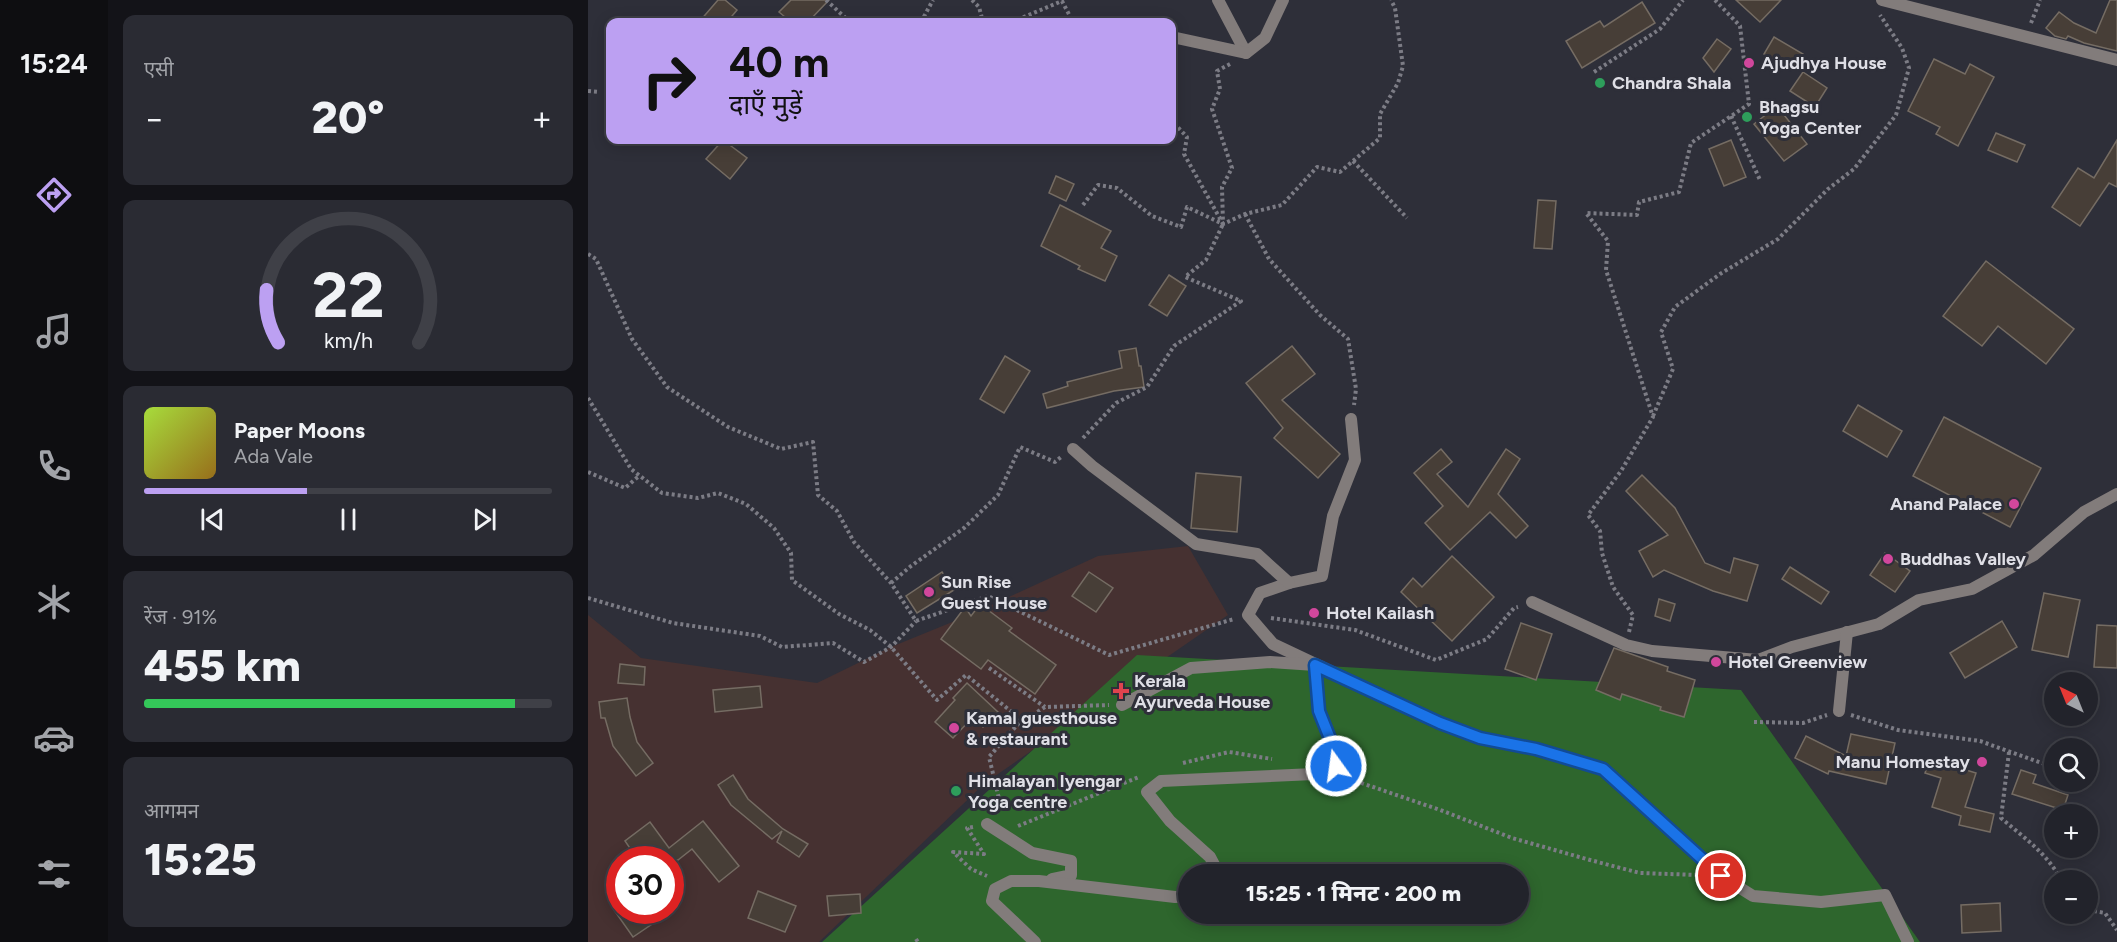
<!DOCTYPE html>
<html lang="hi">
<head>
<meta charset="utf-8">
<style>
  body { margin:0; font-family:Figtree,"Noto Sans Devanagari",sans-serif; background:#2a2b33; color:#f1f3f6; height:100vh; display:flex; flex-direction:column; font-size:22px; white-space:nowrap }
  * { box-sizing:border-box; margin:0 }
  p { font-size:20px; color:#a2a4a9 }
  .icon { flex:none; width:33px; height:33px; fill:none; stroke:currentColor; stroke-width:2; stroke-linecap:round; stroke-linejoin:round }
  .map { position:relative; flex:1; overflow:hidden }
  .drawer { display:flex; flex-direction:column; gap:15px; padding:15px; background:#131318; width:480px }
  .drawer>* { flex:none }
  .hud { position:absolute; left:18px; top:18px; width:570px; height:126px; border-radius:12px; box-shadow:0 3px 15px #0003,0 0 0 2px #3f4047; background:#bca0f2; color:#111; overflow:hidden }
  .needle { width:39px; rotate:317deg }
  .buttons { position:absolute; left:1456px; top:672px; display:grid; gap:12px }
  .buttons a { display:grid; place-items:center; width:54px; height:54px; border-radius:50%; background:#22232b; box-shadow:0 3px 15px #0003,0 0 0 2px #3f4047; font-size:30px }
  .speed { position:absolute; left:18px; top:846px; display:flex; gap:12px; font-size:30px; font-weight:700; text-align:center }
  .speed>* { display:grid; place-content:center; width:78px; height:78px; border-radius:50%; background:#22232b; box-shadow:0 3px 15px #0003,0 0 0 2px #3f4047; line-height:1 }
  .speed .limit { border:9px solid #d22; background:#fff; color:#111 }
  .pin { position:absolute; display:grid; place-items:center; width:51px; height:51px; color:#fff; margin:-26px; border:3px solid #fff; border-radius:50%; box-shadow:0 2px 6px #0007 }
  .me { position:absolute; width:66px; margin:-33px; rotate:346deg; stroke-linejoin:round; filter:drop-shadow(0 0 4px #0008) }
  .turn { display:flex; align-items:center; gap:21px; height:126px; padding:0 24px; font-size:27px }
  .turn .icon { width:78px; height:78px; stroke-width:2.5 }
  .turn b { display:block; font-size:42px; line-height:51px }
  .big { font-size:45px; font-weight:800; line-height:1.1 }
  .drawer .widget { flex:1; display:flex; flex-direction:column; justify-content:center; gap:9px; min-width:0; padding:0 21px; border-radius:12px; background:#2a2b33 }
  .drawer .dial { align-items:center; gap:0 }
  .dial svg { height:156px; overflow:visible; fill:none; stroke:#3f4047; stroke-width:7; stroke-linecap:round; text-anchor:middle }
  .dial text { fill:#f1f3f6; stroke:none }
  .song { display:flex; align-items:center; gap:18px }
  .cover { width:72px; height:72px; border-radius:9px; background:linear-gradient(135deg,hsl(80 70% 55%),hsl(40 70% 35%)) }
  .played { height:6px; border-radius:3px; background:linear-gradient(90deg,#bca0f2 40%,#3f4047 40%) }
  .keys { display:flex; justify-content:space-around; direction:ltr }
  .heat { display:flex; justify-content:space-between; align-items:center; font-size:33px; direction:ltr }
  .charge { height:9px; border-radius:4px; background:linear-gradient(90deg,#34c759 91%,#3f4047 0) }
  .trip { position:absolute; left:590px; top:864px; width:351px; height:60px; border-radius:30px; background:#22232b; box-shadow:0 3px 15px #0003,0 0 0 2px #3f4047; font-weight:800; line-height:60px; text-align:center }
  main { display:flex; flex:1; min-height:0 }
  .menu { display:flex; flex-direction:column; width:108px; justify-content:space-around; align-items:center; background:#0e0e11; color:#a2a4a9 }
  .menu .icon { width:42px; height:42px }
  .menu .active { color:#bca0f2 }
  .menu b { font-size:27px; color:#f1f3f6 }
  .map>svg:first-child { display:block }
</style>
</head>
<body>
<main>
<nav class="menu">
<b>15:24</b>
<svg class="icon active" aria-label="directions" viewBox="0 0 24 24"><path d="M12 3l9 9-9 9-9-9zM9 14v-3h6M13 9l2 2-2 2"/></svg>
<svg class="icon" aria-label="music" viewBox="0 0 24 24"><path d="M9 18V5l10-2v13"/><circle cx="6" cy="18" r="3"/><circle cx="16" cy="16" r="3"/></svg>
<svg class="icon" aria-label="phone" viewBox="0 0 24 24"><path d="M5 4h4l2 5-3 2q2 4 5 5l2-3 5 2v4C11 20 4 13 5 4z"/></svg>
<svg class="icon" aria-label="climate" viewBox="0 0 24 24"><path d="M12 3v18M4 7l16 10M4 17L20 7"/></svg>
<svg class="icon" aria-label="car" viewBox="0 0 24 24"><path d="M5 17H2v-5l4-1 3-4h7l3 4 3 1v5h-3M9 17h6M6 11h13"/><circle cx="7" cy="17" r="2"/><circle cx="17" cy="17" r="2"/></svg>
<svg class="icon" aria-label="filters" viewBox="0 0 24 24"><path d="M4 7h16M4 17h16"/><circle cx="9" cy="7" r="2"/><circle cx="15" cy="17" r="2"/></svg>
</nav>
<section class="drawer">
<div class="widget"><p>एसी</p>
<div class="heat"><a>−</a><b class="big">20°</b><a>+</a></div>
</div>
<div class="widget dial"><svg viewBox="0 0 100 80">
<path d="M14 69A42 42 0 1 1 86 69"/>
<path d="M14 69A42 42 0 0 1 8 42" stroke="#bca0f2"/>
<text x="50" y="56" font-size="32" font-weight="700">22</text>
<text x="50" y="72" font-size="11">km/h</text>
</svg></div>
<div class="widget">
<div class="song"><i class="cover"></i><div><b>Paper Moons</b><p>Ada Vale</p></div></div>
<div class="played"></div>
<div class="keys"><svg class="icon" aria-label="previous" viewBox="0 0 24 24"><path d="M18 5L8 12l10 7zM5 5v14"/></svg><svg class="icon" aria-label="pause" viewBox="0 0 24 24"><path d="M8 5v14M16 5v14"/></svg><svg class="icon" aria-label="next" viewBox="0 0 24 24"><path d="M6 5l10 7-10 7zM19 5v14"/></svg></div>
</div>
<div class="widget"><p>रेंज · 91%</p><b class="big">455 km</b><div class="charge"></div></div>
<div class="widget"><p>आगमन</p><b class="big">15:25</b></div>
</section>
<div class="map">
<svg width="1529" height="942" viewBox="0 0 1529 942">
  <rect width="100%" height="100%" fill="#2e2f39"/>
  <path fill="#463131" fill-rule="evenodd" d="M600,546L640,615L397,783L231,942H0V615L53,658L229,683L303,647L384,614L510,556ZM32,860H82V910H32Z"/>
  <path fill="#2e662d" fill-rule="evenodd" d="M549,655L1153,690L1332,942H234ZM600,874H930V914H600Z"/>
  <g fill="#473e37" stroke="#756c63" stroke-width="1.5">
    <path d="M130,0H137L149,10L139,22H111Z"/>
    <path d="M203,0H241L220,22H203L191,12Z"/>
    <path d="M1148,0H1193L1172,22Z"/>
    <path d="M1522,0H1529V51L1496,43L1480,36L1478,39L1467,36L1458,28L1471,12L1486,23L1508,33Z"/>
    <path d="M1054,2L1067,23L994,68L978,41L1012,21L1016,27Z"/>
    <path d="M1186,37L1215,54L1206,71L1176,54Z"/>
    <path d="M1129,39L1143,49L1126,72L1115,58Z"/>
    <path d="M1346,59L1377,74L1382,64L1406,77L1370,146L1348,134L1352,127L1320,111Z"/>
    <path d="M1215,72L1239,88L1227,107L1202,91Z"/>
    <path d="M1189,106L1219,144L1196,161L1166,124Z"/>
    <path d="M1408,133L1437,145L1429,162L1400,150Z"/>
    <path d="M135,140L159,158L142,179L118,159Z"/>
    <path d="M1143,140L1158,177L1136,186L1121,149Z"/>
    <path d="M1529,140V187L1521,183L1492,226L1464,207L1490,168L1506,178Z"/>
    <path d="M468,176L486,184L478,201L461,193Z"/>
    <path d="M950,200L968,201L964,249L946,248Z"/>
    <path d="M472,205L523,231L513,248L529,256L517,281L490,269L492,266L453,246Z"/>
    <path d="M1398,261L1486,329L1458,364L1410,326L1394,346L1355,316Z"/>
    <path d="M581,275L598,286L579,316L561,305Z"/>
    <path d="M704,346L727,374L694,400L752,454L730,478L686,438L695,428L658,383Z"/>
    <path d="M548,348L551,366H553L556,387L526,391L459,408L455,394L480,386L479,382L534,368L531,351Z"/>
    <path d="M417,356L442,371L416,413L392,399Z"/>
    <path d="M1270,405L1314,431L1299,457L1255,431Z"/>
    <path d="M1356,417L1453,468L1422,527L1325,476Z"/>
    <path d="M853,449L864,462L849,474L880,507L918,449L932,459L910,494L940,526L928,538L902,512L862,550L837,523L855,506L826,473Z"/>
    <path d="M608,473L653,477L649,532L603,528Z"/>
    <path d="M1054,475L1087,508L1117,563L1142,573L1146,558L1170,565L1159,601L1125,591L1076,570L1065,577L1051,551L1080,535L1038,491Z"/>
    <path d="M1297,553L1322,571L1307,592L1282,575Z"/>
    <path d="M864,556L906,597L864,641L813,592L825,578L834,587Z"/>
    <path d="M1202,567L1241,592L1233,604L1194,579Z"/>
    <path d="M354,572L366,590L329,613L318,596Z"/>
    <path d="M501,572L525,588L508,612L484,596Z"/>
    <path d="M1456,593L1492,600L1480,657L1444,650Z"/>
    <path d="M1071,599L1087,604L1082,621L1067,616Z"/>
    <path d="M392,604L424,628L421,631L468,665L447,694L400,660L393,669L353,639L377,607L383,616Z"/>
    <path d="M1414,621L1429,647L1377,678L1362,653Z"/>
    <path d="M933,623L964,634L948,680L917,669Z"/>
    <path d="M1509,625L1529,626V668L1506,667Z"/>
    <path d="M1026,648L1080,667L1079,671L1107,680L1096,717L1072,710L1073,707L1034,694L1032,700L1008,690Z"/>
    <path d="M32,664L57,667L56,685L30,683Z"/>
    <path d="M379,683L410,712L395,727L385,717L365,738L347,722L367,700L365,698Z"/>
    <path d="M172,686L174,707L127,712L125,690Z"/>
    <path d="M39,698L42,717L49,742L65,763L48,776L25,746L17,718H13L11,702Z"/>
    <path d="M1263,734L1307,743L1298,784L1241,771L1240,774L1207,758L1218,736L1258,756Z"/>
    <path d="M1342,759L1388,773L1377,807L1406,814L1402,832L1371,825L1373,816L1344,807L1353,778L1337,773Z"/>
    <path d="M1433,770L1448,775L1445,783L1480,795L1475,810L1424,794Z"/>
    <path d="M145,775L160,799L195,829L220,844L211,857L189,842L194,831L184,839L143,805L130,785Z"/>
    <path d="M115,821L151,866L131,882L104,849L90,860H50L37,841L62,822L81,848Z"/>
    <path d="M170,891L208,906L197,932L160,918Z"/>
    <path d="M272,894L273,913L241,916L239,896Z"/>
    <path d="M1412,903L1413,931L1374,933L1373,905Z"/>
    <path d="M26,910H63L70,920L45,937Z"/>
  </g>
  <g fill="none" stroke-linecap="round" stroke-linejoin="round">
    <g stroke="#7c7c85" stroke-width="4" stroke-dasharray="3 3" stroke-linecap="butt">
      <path d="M238,0L262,22"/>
      <path d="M384,0L391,7L395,22"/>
      <path d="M333,22L345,0"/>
      <path d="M424,22L474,1L485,22"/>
      <path d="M1443,23L1452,0"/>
      <path d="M642,64L629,71L632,89L624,109L644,168L634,187L635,224L657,214L694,205L729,167L752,172L792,138V114L810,83L815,66L807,8L803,0"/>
      <path d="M1006,72L1072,29L1095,0"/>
      <path d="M0,91L11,92"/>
      <path d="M1143,116L1172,180"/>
      <path d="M765,161L819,218"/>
      <path d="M495,205L510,185L529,188L564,216L593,227L599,207L635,224L596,154L599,137L584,121"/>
      <path d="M657,214L681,259L732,315L760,339L768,389L766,405"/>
      <path d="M0,254L8,259L44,339L79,387L140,427L193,449L225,442L230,495L249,511L266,542L303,583L328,621L400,596L521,655L646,619"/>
      <path d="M0,398L43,469L74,493L110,498L130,493L158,504L186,528L203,553L204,580L251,614L282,630L303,647L349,700L378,675L435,721"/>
      <path d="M1065,416L1085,369L1073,332L1087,307L1132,274L1190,239L1240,189L1266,169L1308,115L1321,68L1314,48L1292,15"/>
      <path d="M495,438L528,403L559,387L586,346L653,301L597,277L618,260L635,224"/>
      <path d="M0,472L37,488L51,476"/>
      <path d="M303,583L323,566L376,528L410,495L432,447L467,462L473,457"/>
      <path d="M0,598L85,623L172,636L194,647L245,643L276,662L303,647L328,621"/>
      <path d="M683,618L767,630L848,660L899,639L926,608L930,607"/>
      <path d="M1041,632L1045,615L1025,587L1014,553L1012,531L1000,515L1033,471L1065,417L1018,270L1020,241L998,213L1049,215L1051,202L1091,192L1103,143L1161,104L1152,26L1127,0"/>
      <path d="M401,668L457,707"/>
      <path d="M1263,715L1310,730L1392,741L1462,766"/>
      <path d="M1166,722L1215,723L1239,715"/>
      <path d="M1421,752L1413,818C1435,837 1460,854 1473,880"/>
      <path d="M595,763L641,752L684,759"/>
      <path d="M756,777L855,811L924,838L1002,860L1052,873L1111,875"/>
      <path d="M408,813L413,807L401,757L429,725L457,707L521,705"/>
      <path d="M430,826L551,777"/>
      <path d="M385,827L379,828L396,854L365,852L383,869L399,876"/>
      <path d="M1500,910L1517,913L1529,930"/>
      <path d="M328,939L330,942"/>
    </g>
    <g stroke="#827c7b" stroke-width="12">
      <path d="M630,0L658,53L677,38L695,0"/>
      <path d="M1294,0L1529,60"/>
      <path d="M584,37L658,53"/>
      <path d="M763,419L767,460L745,516L734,576L701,583L672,593L660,615L685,644L852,723L892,738L948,749L1015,769L1133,876L1165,896L1233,902L1297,895L1320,942"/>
      <path d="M485,449L504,466L608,544L669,554L701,583"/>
      <path d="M944,602L1038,645L1064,651L1170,660L1204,647L1291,624L1331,600L1384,589L1446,555L1496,512L1529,494"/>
      <path d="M534,705L603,668L682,662L727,665L731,711L745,746L748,766L726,774L573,781L559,792L582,821L622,857L631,874"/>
      <path d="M1251,711L1259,632"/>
      <path d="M399,824L444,853L483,861V875L464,879"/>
      <path d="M447,942L404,901L407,889L423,881H451L587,897L600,896"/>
    </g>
  </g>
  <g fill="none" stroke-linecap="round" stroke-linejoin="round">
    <g stroke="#114b97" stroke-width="15">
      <path id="route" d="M748,766L745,746L731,711L727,665L852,723L892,738L948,749L1015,769L1133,876"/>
    </g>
    <use href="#route" stroke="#1a73e8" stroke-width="10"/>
  </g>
  <g fill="#d1479c" stroke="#2e2f39" stroke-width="2">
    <circle cx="1161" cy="63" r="6"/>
    <circle cx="1426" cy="504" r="6"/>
    <circle cx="1300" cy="559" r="6"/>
    <circle cx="341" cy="592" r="6"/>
    <circle cx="726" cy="613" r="6"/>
    <circle cx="1128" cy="662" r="6"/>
    <circle cx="366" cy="728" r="6"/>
    <circle cx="1394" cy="762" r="6"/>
  </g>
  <g fill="#2e9e5b" stroke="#2e2f39" stroke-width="2">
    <circle cx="1012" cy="83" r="6"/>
    <circle cx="1159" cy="117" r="6"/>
    <circle cx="368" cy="791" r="6"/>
  </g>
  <path fill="#e0444e" stroke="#2e2f39" stroke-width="2" d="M530 682h6v6h6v6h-6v6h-6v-6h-6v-6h6z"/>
  <g text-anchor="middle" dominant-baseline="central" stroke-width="6" stroke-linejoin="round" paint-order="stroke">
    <g font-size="18" font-weight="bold" fill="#dfdfe6" stroke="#2e2f39" text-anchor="start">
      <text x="1173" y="63">Ajudhya House</text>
      <text x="1024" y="83">Chandra Shala</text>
      <text x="1171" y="107">Bhagsu<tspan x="1171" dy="21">Yoga Center</tspan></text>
      <text x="1414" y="504" text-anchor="end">Anand Palace</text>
      <text x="1312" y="559">Buddhas Valley</text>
      <text x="353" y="582">Sun Rise<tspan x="353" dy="21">Guest House</tspan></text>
      <text x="738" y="613">Hotel Kailash</text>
      <text x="1140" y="662">Hotel Greenview</text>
      <text x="546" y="681">Kerala<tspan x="546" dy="21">Ayurveda House</tspan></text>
      <text x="378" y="718">Kamal guesthouse<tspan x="378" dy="21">&amp; restaurant</tspan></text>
      <text x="1382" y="762" text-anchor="end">Manu Homestay</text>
      <text x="380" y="781">Himalayan Iyengar<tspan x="380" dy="21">Yoga centre</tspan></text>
    </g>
  </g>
</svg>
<div class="buttons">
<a><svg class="needle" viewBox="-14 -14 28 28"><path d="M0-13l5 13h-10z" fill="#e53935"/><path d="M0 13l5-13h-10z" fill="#a2a4a9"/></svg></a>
<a><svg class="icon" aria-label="search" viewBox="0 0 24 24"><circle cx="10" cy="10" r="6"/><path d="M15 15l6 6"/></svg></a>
<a>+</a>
<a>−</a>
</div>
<div class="speed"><div class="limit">30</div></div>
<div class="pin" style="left:1133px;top:876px;background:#d93025"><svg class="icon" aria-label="arrive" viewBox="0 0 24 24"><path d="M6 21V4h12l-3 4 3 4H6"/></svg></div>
<svg class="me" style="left:748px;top:766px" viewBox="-20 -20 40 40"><circle r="17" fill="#1a73e8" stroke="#fff" stroke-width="3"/><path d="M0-11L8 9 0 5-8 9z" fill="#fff"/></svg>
<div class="trip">15:25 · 1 मिनट · 200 m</div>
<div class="hud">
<div class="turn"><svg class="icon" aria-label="right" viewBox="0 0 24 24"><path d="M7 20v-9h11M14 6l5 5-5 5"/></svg><div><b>40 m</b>दाएँ मुड़ें</div></div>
</div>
</div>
</main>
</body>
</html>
